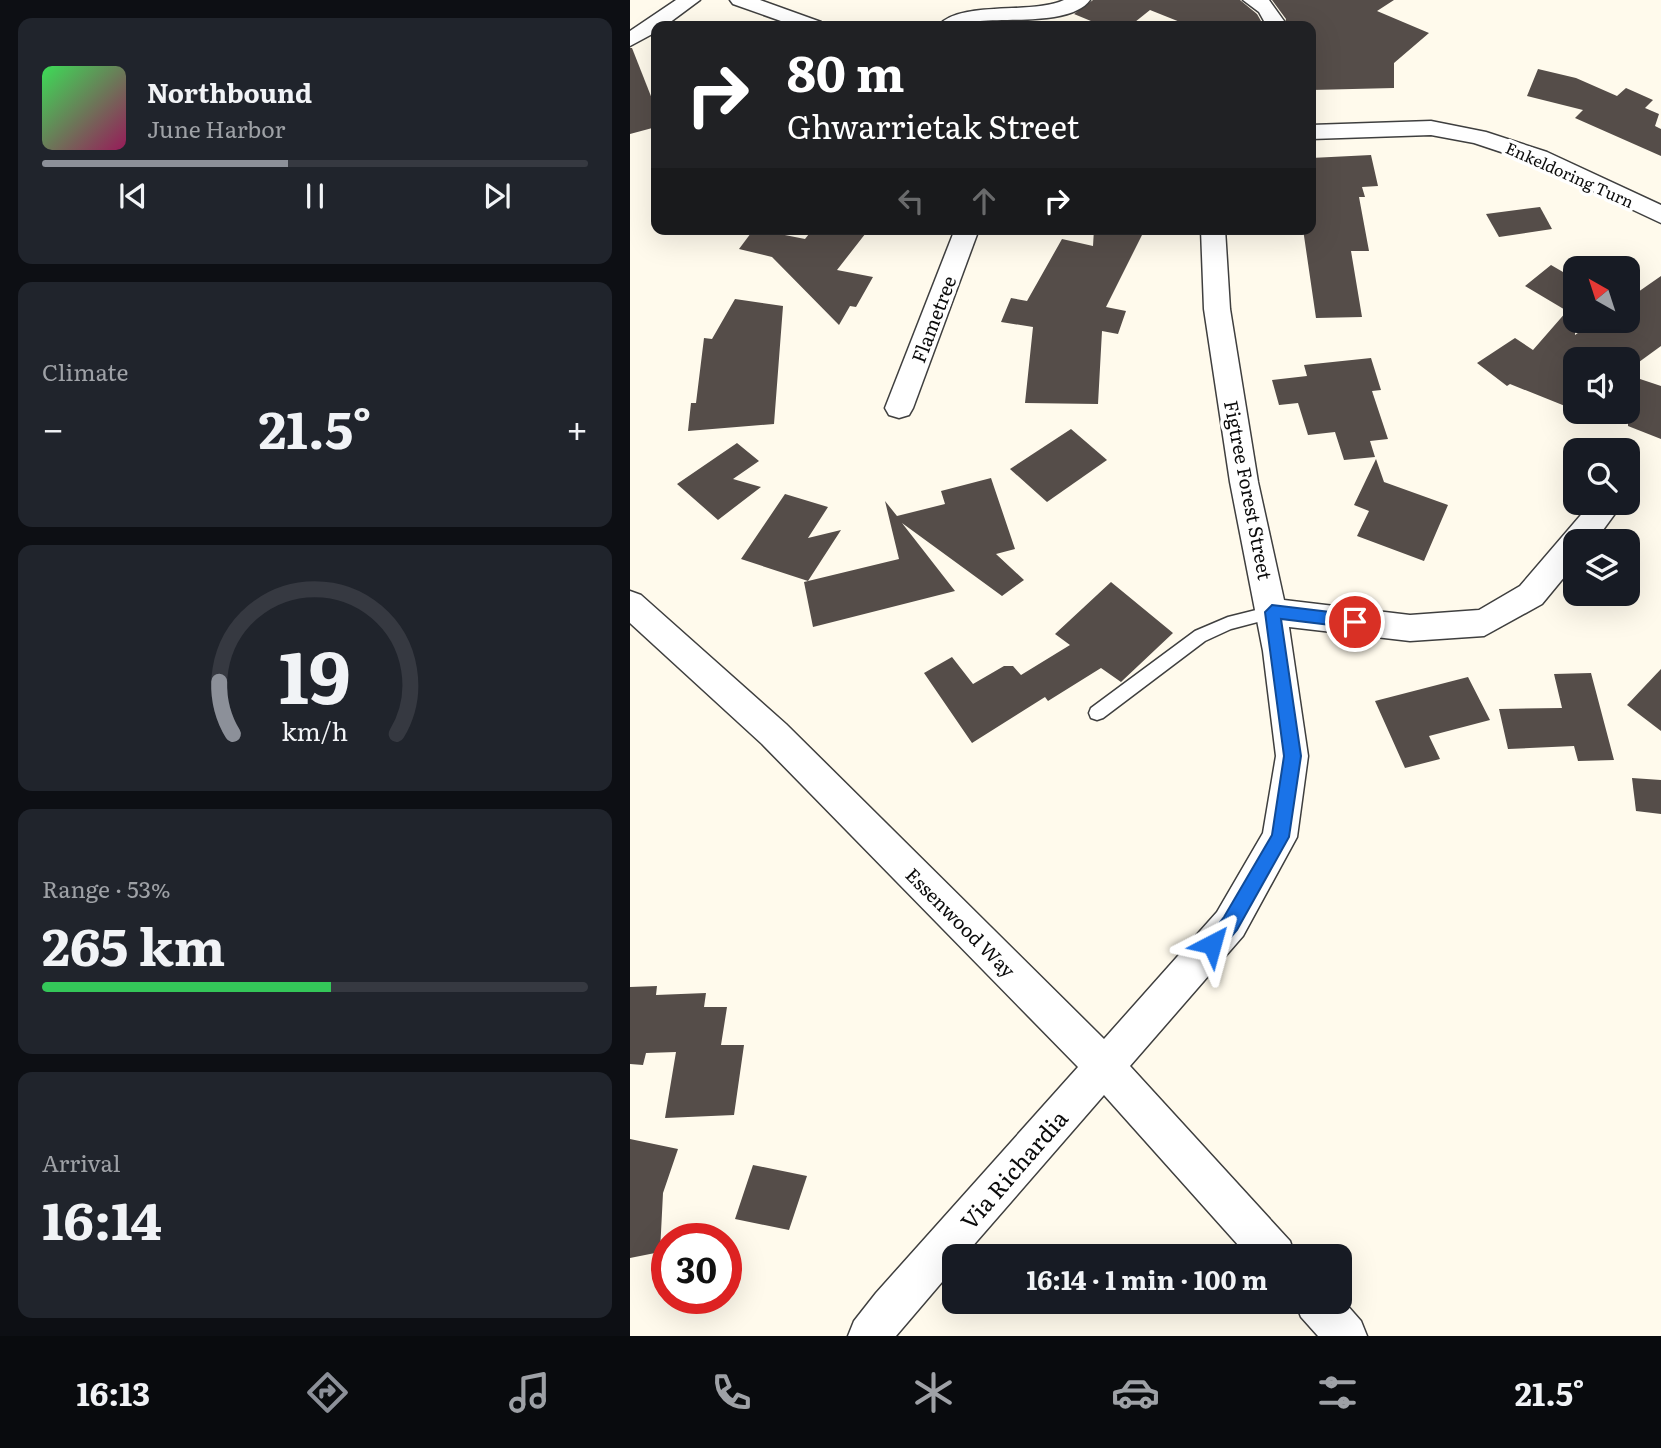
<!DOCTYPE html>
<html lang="en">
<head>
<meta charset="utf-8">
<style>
  body { margin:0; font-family:Literata,serif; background:#20242c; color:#f1f3f6; height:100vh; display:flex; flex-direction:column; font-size:26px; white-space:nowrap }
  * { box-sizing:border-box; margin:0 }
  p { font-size:23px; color:#9ea1a6 }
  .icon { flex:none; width:38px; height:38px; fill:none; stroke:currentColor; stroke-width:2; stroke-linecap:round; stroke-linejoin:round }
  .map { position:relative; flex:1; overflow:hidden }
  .details { display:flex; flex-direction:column; gap:18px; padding:18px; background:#0d0f14; width:630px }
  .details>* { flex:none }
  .guide { position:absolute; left:21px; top:21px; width:665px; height:214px; border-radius:14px; box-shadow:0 7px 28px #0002; background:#202124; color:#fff; overflow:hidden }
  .needle { width:46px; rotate:321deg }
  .fabs { position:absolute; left:933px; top:256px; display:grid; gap:14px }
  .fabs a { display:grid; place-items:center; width:77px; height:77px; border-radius:14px; background:#171b24; box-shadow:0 7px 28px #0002; font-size:35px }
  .speed { position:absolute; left:21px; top:1223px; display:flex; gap:14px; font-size:35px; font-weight:700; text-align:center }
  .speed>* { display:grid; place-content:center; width:91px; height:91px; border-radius:50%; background:#171b24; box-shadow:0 7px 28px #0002; line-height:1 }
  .speed .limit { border:10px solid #d22; background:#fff; color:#111 }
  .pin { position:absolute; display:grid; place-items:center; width:60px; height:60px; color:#fff; margin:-30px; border:4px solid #fff; border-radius:50%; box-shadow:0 2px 7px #0007 }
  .me { position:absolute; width:77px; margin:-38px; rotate:39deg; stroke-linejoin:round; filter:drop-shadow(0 0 5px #0008) }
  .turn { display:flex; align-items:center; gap:24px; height:147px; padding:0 21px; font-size:32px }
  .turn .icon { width:91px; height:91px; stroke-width:2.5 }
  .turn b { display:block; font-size:49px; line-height:60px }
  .lanes { display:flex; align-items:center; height:66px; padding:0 21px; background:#0003; justify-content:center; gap:35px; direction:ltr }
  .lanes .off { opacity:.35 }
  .big { font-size:52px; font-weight:700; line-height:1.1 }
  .details .card { flex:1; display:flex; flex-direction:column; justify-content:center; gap:10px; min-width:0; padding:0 24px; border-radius:14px; background:#20242c }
  .details .dial { align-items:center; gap:0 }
  .dial svg { height:182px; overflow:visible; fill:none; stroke:#363941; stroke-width:7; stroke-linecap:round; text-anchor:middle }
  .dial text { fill:#f1f3f6; stroke:none }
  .song { display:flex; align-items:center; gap:21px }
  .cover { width:84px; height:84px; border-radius:10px; background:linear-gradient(135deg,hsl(130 70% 55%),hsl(330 70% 35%)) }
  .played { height:7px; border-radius:4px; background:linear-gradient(90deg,#8c9099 45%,#363941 45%) }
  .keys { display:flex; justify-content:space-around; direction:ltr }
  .heat { display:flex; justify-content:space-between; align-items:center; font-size:38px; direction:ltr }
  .charge { height:10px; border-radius:5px; background:linear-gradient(90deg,#34c759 53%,#363941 0) }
  .trip { position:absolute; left:312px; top:1244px; width:410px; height:70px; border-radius:14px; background:#171b24; box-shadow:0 7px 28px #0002; font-weight:700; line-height:70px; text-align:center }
  .tabs { display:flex; height:112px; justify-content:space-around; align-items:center; background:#090b0e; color:#9ea1a6 }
  .tabs .icon { width:49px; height:49px }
  .tabs .active { color:#8c9099 }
  .tabs b { font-size:32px; color:#f1f3f6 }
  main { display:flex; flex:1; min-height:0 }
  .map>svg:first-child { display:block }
</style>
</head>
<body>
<main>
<section class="details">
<div class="card">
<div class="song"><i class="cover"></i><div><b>Northbound</b><p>June Harbor</p></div></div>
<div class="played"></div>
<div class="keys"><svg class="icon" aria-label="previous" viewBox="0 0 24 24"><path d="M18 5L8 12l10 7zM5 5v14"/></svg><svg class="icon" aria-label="pause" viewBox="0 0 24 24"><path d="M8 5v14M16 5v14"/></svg><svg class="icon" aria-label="next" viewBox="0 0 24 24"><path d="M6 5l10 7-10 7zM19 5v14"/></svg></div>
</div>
<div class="card"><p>Climate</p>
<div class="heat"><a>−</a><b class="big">21.5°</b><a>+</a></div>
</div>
<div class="card dial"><svg viewBox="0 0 100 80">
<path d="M14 69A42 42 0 1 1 86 69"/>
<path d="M14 69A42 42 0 0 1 8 46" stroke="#8c9099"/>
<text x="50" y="56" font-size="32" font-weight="700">19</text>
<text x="50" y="72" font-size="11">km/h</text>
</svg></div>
<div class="card"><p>Range · 53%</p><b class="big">265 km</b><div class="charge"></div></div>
<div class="card"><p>Arrival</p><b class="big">16:14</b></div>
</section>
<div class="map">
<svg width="1031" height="1336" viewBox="0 0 1031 1336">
  <rect width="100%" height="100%" fill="#fffaec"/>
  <g fill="#554d49">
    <path d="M463,0H610L627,14L631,21L627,26H560L520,10L500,26H473L444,14Z"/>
    <path d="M642,0H764L747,11L799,33L764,63V88L681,90V26H654L656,19Z"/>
    <path d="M0,48H2L26,109V127L0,134Z"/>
    <path d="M908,69L946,78L987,96L996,88L1023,100L1015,108L1029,114L1025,126L1031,129V156L945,118L953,110L897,96Z"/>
    <path d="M741,155L748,186L732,187L735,197H729L739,251H721L732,317L686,318L673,229H681V158Z"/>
    <path d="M910,207L922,229L869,237L856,214Z"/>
    <path d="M124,229L175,239L183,229H239L207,270L243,277L226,307L220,306L209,325L142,257L109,249Z"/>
    <path d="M464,229H515L476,307L496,311L488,334L472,331L468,404L395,403L403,327L371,322L381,298L397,301L432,239L463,246Z"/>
    <path d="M921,265L945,279V335L967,320H998V299L1031,276V346L998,370V359H945V410L880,384L877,386L847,363L885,338L903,350L937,311L895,286Z"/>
    <path d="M105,299L153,306L144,424L58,431L61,403H66L74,338L82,339Z"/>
    <path d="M741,358L751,390L742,391L758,439L740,441L745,457L714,460L705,432L678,435L668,403L649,405L642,380L677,376L674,365Z"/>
    <path d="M998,375L1031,386V439L998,426Z"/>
    <path d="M441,429L477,460L417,502L380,469Z"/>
    <path d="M107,443L129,461L103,479L131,487L88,520L47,484Z"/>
    <path d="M746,459L754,482L818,505L794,561L727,536L739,511L724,505Z"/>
    <path d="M361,478L385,549L366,554L394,580L372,596L272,523L325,591L183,627L174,582L269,559L255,501L267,516L315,504L311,491Z"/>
    <path d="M155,494L198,507L178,538L211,530L178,581L111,559Z"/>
    <path d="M481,582L543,633L491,682L471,668L418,701L415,697L342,743L294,673L322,657L343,684L374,666H383L391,675L440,645L425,634Z"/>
    <path d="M1031,669V731L997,705Z"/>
    <path d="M961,673L984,760L948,761L944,746L878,749L869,709L932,708L924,674Z"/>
    <path d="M838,677L860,720L799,736L810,759L775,768L745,701Z"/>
    <path d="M1002,778L1031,780V814L1006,811Z"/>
    <path d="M27,986L26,995L76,993L74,1007H97L91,1045H114L104,1115L35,1118L46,1052L16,1053L13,1065L0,1064V987Z"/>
    <path d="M0,1139L48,1149L33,1193L30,1252L0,1258Z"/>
    <path d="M123,1165L177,1176L159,1230L105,1219Z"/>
  </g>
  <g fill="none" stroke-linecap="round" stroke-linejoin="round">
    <g stroke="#3f3f3f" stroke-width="3">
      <path id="lane" d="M642,606L647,607L650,612L647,617L601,629L575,641L473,718L467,720L461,718L459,713L461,708L565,631L598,617Z"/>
    </g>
    <g stroke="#3f3f3f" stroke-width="3">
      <g id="street">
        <path d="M46,0H70L35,26H26V32L0,46V31Z"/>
        <path d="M100,0H130L191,22L194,26H165L103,4Z"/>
        <path d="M434,0H460C442,25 378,18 350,21C335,23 323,27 308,26C330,0 401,15 434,0Z"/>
        <path d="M613,0H639L654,21L651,26H630L634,21L629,12Z"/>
        <path d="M801,121L856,132L917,152L1031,205V223L901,162L844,143L801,135L681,139V125Z"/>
        <path d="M325,229H349L283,408L279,415L269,418L259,415L255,408Z"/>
        <path d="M571,229H595L600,309L628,482L654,600L780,615L849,610L890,586L962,502L992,504L965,541H945V564L912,604L854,636L780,641L659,627L678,756L667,837L613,936L500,1066L660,1241L665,1256H618L474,1095L334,1256H324V1268L266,1336H218L224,1321L246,1293L448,1067L132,744L0,623V591L11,595L156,724L474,1039L587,912L633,833L646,756L633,651L600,482L574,309Z"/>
        <path d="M709,1296L731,1321L737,1336H688L671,1317L665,1302H709Z"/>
      </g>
    </g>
    <use href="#lane" fill="#fff" fill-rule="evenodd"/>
    <use href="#street" fill="#fff" fill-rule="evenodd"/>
  </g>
  <path fill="#1a73e8" stroke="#114b97" stroke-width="2" d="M642,605L725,615L733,622L725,628L651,619L671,756L659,837L607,930L589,951L582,953L576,951L573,944L594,917L642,835L654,756L635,612Z"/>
  <g text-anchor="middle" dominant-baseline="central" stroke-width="7" stroke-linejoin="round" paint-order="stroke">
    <g font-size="16" fill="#0c0c0c" stroke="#fff">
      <text transform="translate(940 174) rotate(24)">Enkeldoring Turn</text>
    </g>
    <g font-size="19" fill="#0c0c0c" stroke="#fff">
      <text transform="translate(303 319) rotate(-69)">Flametree</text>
      <text transform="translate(619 490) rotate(79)">Figtree Forest Street</text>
      <text transform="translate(331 922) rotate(45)">Essenwood Way</text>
    </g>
    <g font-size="23" fill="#0c0c0c" stroke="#fff">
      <text transform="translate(383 1169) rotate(-49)">Via Richardia</text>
    </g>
  </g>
</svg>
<div class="fabs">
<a><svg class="needle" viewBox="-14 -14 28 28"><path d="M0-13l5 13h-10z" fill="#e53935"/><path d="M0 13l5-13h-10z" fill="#9ea1a6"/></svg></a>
<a><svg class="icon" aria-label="sound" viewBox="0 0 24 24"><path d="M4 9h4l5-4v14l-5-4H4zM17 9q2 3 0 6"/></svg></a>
<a><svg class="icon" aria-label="search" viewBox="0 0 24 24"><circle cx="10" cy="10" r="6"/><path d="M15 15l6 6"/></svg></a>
<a><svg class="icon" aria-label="layers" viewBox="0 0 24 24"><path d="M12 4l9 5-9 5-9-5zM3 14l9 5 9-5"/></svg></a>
</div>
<div class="speed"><div class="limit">30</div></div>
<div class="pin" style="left:725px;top:622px;background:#d93025"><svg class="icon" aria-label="arrive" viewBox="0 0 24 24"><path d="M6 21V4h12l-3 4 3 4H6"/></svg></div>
<svg class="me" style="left:582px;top:944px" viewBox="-20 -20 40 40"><path d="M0-17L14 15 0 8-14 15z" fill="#1a73e8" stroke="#fff" stroke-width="4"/></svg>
<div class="trip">16:14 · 1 min · 100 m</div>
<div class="guide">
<div class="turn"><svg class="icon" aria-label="right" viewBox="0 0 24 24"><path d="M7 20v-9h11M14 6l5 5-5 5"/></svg><div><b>80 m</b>Ghwarrietak Street</div></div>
<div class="lanes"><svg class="icon off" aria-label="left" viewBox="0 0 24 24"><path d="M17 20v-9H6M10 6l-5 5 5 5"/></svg><svg class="icon off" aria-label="ahead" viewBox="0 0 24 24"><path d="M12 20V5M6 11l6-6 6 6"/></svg><svg class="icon" aria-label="right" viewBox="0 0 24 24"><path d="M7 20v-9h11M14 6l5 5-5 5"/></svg></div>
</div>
</div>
</main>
<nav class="tabs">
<b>16:13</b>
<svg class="icon active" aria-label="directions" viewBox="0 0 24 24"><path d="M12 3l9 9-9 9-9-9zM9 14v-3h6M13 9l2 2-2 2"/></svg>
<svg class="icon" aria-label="music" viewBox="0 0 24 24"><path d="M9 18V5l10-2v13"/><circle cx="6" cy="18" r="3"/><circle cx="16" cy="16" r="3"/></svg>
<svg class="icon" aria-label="phone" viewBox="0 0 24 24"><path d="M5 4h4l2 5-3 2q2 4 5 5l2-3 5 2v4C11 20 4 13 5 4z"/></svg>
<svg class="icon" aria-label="climate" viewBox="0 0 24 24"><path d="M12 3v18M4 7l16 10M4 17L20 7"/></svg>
<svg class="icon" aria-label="car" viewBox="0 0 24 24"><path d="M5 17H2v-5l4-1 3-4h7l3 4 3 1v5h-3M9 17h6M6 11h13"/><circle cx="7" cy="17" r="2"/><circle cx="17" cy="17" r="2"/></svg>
<svg class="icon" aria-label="filters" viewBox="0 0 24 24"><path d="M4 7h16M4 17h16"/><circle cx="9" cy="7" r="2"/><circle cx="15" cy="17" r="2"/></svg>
<b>21.5°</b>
</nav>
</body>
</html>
